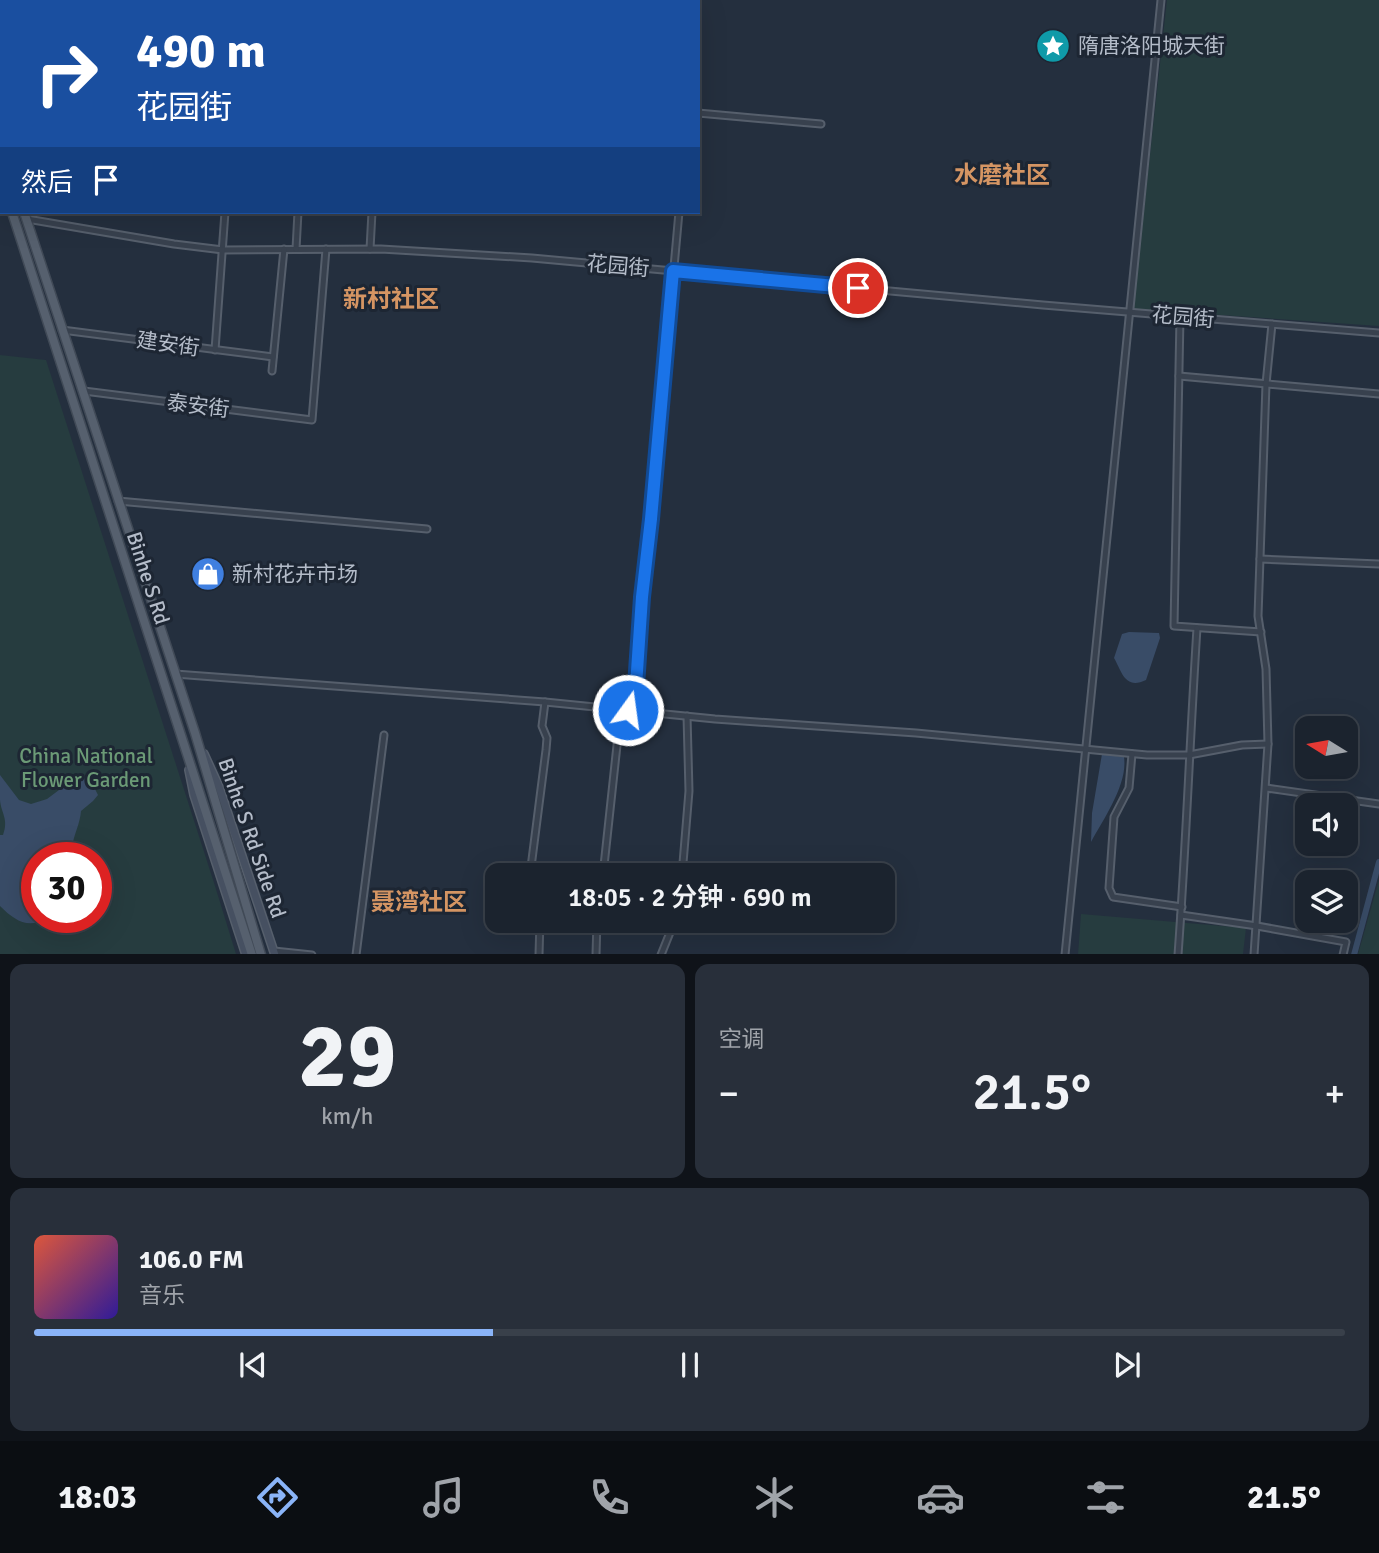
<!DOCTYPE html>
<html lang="zh">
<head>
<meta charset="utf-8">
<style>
  body { margin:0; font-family:Signika,"Noto Sans SC",sans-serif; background:#282f3a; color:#f1f3f6; height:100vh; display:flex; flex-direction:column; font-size:26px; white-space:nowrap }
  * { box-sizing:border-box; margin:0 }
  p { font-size:23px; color:#a0a4aa }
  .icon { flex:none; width:38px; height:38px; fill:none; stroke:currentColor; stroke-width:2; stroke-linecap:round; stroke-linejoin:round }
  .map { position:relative; height:954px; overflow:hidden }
  .panel { display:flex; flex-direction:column; gap:10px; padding:10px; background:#0f1319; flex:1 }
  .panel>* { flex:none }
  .guide { position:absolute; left:0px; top:0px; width:700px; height:214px; box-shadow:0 7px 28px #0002,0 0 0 2px #39404a; background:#1a4fa0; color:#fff; overflow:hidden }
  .needle { width:46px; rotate:281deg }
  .fabs { position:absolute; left:1295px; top:716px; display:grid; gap:14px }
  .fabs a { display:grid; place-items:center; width:63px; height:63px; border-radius:14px; background:#1b232e; box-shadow:0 7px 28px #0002,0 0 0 2px #39404a; font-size:35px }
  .speed { position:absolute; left:21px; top:842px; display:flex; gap:14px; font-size:35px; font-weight:700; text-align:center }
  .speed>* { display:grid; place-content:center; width:91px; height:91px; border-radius:50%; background:#1b232e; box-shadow:0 7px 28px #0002,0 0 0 2px #39404a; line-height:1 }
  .speed .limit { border:10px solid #d22; background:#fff; color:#111 }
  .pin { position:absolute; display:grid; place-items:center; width:60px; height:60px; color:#fff; margin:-30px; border:4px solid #fff; border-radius:50%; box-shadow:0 2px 7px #0007 }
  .me { position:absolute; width:77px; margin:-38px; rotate:14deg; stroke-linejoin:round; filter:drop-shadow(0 0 5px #0008) }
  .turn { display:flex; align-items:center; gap:24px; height:147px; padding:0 21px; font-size:32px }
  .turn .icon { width:91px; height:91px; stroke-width:2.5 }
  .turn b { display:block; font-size:49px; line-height:60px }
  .then { display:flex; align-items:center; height:66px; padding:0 21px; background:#0003; gap:14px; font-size:26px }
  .big { font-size:52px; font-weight:600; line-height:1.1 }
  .panel .widget { flex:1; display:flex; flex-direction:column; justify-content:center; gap:10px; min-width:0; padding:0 24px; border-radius:14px; background:#282f3a }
  .panel .dial { align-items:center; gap:0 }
  .dial b { font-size:91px; line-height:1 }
  .song { display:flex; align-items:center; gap:21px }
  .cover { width:84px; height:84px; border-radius:10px; background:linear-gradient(135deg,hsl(10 70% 55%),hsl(250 70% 35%)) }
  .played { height:7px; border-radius:4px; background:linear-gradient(90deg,#8ab4f8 35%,#39404a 35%) }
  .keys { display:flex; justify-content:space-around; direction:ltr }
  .heat { display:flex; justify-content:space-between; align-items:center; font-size:38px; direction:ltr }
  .panel .tiles { flex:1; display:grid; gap:10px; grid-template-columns:1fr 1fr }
  .widget:last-child { grid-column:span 2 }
  .trip { position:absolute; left:485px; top:863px; width:410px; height:70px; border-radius:14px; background:#1b232e; box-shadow:0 7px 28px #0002,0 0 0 2px #39404a; font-weight:600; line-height:70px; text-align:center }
  .tab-bar { display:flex; height:112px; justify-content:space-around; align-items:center; background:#0b0e12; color:#a0a4aa }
  .tab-bar .icon { width:49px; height:49px }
  .tab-bar .current { color:#8ab4f8 }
  .tab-bar b { font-size:32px; color:#f1f3f6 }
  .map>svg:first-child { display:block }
</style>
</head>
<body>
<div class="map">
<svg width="1379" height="955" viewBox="0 0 1379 955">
  <rect width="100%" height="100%" fill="#242f3e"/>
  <g fill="#263c3f" fill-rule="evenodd">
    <path d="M1167,0H1379V326L1133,309Z"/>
    <path d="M0,355L46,360L215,886L236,954L0,955ZM37,858H96V917H37Z"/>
    <path d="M1379,880V954H1358Z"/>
    <path d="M1081,914L1246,928L1243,954L1078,955Z"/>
  </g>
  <g fill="#394c67">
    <path d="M1129,632L1159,633L1160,638L1146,680C1125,690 1122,672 1114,658L1122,634Z"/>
    <path d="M1102,754L1124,757C1128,784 1104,818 1091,842L1092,813Z"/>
    <path d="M77,774L92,783L98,795L93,801L81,811C80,824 74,834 72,847L83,854L85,857L37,858V917H48C29,930 15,921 0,906V835H3C9,819 1,813 0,800C0,792 0,783 0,775L19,800L31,804L47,799L59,790L65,779Z"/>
  </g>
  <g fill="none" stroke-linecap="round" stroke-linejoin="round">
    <path stroke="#394c67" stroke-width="6" d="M1354,955L1379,862"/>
    <g stroke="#565f6c" stroke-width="9">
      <g id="street">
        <path d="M693,2L694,0"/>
        <path d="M698,113L821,124"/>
        <path d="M0,124H2"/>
        <path d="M27,219L174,244L223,250L381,249L532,258L1043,305L1379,333"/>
        <path d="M296,249L298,212"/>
        <path d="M370,249L372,212"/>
        <path d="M1180,317L1174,626L1261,632"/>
        <path d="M62,330L273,357"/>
        <path d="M215,350L225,212"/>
        <path d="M272,371L284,249"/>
        <path d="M1179,376L1379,394"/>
        <path d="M84,391L312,420L326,249"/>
        <path d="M118,501L427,529"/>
        <path d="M1260,559L1379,564"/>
        <path d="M175,674L545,702L715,719L916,733L1147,755H1189L1242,745L1268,744"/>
        <path d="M1132,754L1129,788L1114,817L1109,888L1113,897L1182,907"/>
        <path d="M1266,788L1379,804"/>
        <path d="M530,875L546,750L547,738L542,726L545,702"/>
        <path d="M603,875L618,736L636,686L642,597L649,543L679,212"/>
        <path d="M682,875L689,791L687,716"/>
        <path d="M1181,915L1257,926L1346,942L1343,955"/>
        <path d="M274,951L312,955"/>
        <path d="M356,955L384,735"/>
        <path d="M539,955L540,920"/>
        <path d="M596,955L597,920"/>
        <path d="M661,955L675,920"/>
        <path d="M1065,955L1161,0"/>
        <path d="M1178,955C1186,846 1190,737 1197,628"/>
        <path d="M1254,955L1268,744L1266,669L1258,616L1266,384L1272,324"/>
      </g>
    </g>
    <g stroke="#565f6c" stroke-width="10">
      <g id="secondary">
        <path d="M204,754L219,787L275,955"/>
        <path d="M189,770L194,795L246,955"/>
      </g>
    </g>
    <g stroke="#414a57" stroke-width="11">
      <g id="primary">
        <path d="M0,137L2,143"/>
        <path d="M0,174L2,179"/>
        <path d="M12,212L252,955"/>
        <path d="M24,212L195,733L261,955"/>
      </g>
    </g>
    <use href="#street" stroke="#38414e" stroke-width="5"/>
    <use href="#secondary" stroke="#465061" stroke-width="7"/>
    <use href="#primary" stroke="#56606e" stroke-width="8"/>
  </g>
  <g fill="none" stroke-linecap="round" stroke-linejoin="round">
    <g stroke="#114b97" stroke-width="18">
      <path id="route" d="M628,710L636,686L642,597L651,519L673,271L858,288"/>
    </g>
    <use href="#route" stroke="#1a73e8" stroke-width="12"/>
  </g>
  <defs>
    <g id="sight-disc" transform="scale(1.75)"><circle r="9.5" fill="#0f9aa8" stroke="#1d2633"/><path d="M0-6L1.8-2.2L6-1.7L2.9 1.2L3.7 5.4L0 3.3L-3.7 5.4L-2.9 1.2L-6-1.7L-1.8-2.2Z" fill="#fff"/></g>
    <g id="shop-disc" transform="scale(1.75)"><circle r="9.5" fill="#3f7fe0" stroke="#1d2633"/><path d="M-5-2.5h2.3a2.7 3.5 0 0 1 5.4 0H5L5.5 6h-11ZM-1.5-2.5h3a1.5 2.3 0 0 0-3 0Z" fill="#fff"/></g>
  </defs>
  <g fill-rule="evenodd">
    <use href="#sight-disc" x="1053" y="46"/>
    <use href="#shop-disc" x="208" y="574"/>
  </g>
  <g text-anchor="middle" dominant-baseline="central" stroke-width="6" stroke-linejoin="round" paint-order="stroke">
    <g font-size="21" fill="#b4bcc9" stroke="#1d2633" text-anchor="start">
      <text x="1078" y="46">隋唐洛阳城天街</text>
      <text x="232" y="574">新村花卉市场</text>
    </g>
    <g font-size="21" fill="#b4bcc9" stroke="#1d2633">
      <text transform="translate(618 266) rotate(5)">花园街</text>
      <text transform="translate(1183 317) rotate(5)">花园街</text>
      <text transform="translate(168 344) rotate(8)">建安街</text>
      <text transform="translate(198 406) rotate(7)">泰安街</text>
      <text transform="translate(148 578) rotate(72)">Binhe S Rd</text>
      <text transform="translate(252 838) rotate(71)">Binhe S Rd Side Rd</text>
    </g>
    <g font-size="21" fill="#6b9a76" stroke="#1d2633">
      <text x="86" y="756">China National<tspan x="86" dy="24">Flower Garden</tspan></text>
    </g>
    <g font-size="24" font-weight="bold" fill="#d59563" stroke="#1d2633">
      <text x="1002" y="175">水磨社区</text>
      <text x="391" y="299">新村社区</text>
      <text x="419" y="902">聂湾社区</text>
    </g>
  </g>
</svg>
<div class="fabs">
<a><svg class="needle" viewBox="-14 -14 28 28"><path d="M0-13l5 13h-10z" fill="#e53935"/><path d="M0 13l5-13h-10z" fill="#a0a4aa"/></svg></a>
<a><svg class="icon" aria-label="sound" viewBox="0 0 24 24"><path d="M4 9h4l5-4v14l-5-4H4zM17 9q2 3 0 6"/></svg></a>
<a><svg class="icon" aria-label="layers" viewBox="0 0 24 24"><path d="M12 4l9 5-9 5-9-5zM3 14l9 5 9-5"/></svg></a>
</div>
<div class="speed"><div class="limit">30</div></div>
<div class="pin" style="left:858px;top:288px;background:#d93025"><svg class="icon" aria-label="arrive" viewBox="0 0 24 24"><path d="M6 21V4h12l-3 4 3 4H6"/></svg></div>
<svg class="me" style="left:628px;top:710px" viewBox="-20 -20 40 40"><circle r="17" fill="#1a73e8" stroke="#fff" stroke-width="3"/><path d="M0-11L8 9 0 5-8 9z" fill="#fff"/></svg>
<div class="trip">18:05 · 2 分钟 · 690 m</div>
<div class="guide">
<div class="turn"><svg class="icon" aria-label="right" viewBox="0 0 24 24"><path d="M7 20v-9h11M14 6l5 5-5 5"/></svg><div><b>490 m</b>花园街</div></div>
<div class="then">然后<svg class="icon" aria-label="arrive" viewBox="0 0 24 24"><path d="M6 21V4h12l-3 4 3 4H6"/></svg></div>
</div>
</div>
<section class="panel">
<div class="tiles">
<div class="widget dial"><b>29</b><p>km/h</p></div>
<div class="widget"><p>空调</p>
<div class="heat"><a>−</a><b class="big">21.5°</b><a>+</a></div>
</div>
<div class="widget">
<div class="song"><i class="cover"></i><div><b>106.0 FM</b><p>音乐</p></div></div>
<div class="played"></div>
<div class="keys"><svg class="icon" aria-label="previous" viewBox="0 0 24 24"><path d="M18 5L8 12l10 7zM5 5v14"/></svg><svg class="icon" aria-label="pause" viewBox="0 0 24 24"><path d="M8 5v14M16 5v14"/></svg><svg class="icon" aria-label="next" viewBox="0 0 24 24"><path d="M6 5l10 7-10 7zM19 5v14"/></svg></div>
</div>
</div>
</section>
<nav class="tab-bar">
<b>18:03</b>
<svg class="icon current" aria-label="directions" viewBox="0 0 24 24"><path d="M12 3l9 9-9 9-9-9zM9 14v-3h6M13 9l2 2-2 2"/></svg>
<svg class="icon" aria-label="music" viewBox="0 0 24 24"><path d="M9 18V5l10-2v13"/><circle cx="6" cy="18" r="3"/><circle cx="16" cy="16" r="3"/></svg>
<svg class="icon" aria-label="phone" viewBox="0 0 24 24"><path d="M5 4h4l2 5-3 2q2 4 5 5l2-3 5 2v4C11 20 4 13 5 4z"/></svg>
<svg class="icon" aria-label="climate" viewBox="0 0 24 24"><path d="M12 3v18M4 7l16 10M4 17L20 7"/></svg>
<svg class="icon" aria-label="car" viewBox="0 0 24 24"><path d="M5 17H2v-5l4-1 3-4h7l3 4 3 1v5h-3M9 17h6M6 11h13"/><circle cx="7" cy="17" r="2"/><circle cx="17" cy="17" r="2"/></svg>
<svg class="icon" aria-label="filters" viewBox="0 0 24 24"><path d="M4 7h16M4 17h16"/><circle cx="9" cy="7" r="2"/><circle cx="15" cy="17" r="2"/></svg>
<b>21.5°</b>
</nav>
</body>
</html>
